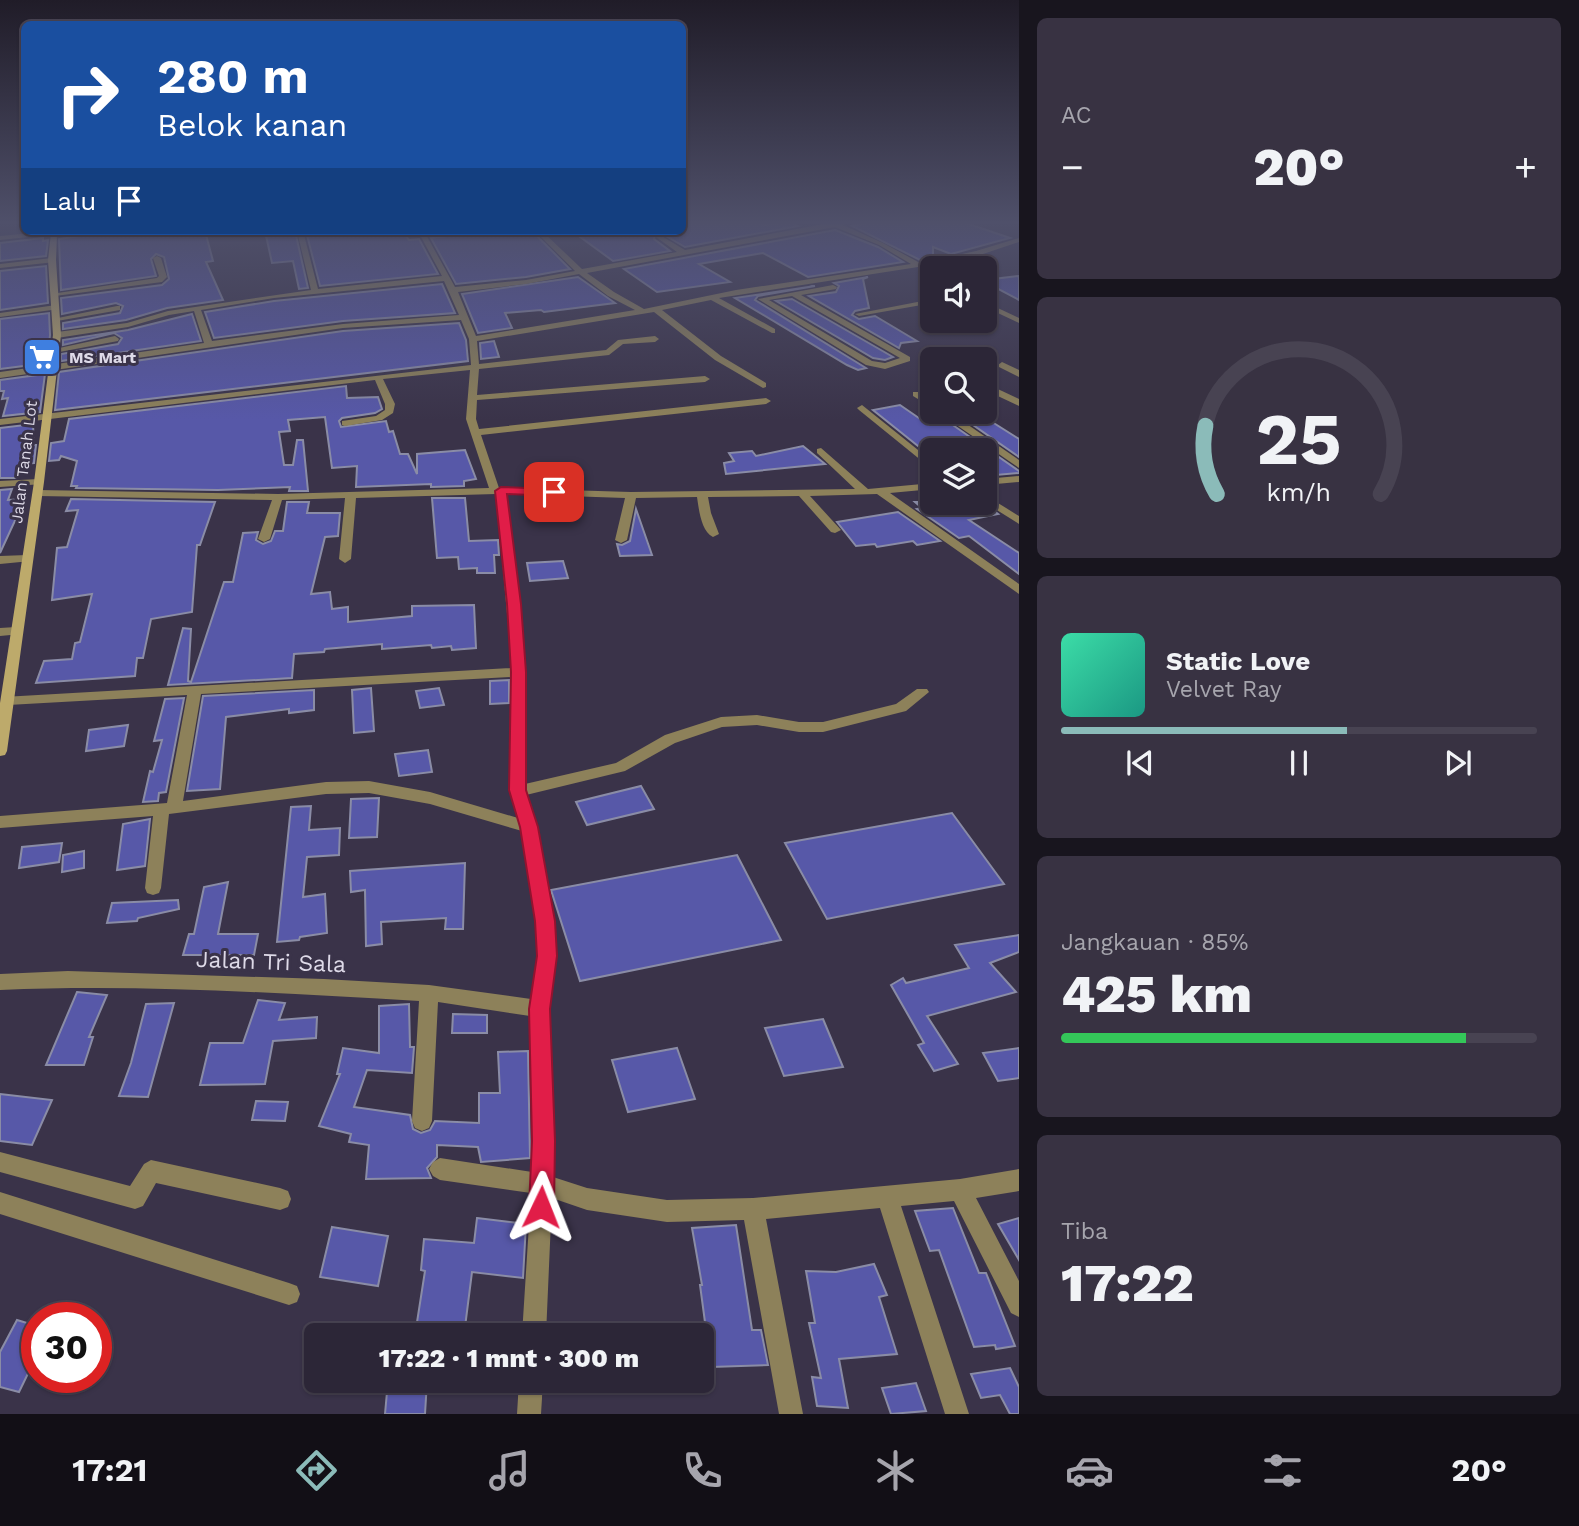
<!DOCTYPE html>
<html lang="id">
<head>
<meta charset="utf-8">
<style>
  body { margin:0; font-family:"Work Sans",sans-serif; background:#383242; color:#f1f3f6; height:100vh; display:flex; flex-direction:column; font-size:26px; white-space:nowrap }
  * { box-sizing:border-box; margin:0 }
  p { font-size:23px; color:#a6a5ad }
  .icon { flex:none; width:38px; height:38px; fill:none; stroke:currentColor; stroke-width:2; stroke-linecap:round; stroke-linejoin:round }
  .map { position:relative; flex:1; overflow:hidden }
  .details { display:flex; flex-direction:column; gap:18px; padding:18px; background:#18151e; width:560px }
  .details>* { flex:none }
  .top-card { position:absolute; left:21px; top:21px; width:665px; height:214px; border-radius:10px; box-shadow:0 2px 5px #0004,0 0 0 2px #484352; background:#1a4fa0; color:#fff; overflow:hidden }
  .fabs { position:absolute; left:920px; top:256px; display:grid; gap:14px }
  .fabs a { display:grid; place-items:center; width:77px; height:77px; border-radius:10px; background:#2c2637; box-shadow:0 2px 5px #0004,0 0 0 2px #484352; font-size:35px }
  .speed { position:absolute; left:21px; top:1302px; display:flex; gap:14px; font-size:35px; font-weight:700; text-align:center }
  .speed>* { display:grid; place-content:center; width:91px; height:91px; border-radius:50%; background:#2c2637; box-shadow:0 2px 5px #0004,0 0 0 2px #484352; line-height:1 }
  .speed .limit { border:10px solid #d22; background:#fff; color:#111 }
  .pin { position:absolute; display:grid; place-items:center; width:60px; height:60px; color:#fff; margin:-30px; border-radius:14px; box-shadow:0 4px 10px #0006 }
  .me { position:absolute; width:77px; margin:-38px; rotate:2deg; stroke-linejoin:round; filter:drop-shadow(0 0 5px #0008) }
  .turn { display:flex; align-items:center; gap:24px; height:147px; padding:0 21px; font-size:32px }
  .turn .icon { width:91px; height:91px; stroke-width:2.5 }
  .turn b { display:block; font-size:49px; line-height:60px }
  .then { display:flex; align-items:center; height:66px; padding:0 21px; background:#0003; gap:14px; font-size:26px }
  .big { font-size:52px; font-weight:800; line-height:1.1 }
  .details .card { flex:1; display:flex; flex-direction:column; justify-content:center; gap:10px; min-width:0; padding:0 24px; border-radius:10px; background:#383242 }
  .details .dial { align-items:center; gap:0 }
  .dial svg { height:182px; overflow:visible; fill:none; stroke:#484352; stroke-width:7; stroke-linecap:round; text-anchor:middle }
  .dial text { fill:#f1f3f6; stroke:none }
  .song { display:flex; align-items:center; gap:21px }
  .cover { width:84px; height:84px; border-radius:10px; background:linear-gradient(135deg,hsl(160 70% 55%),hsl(170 70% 35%)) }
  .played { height:7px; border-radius:4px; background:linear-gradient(90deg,#8bbbb9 60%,#484352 60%) }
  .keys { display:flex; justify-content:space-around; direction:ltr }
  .heat { display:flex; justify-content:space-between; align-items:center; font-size:38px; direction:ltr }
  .charge { height:10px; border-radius:5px; background:linear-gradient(90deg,#34c759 85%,#484352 0) }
  .trip { position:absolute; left:304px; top:1323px; width:410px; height:70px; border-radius:10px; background:#2c2637; box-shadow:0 2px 5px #0004,0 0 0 2px #484352; font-weight:800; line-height:70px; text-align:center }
  .tab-bar { display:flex; height:112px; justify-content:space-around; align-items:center; background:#120f16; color:#a6a5ad }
  .tab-bar .icon { width:49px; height:49px }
  .tab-bar .current { color:#8bbbb9 }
  .tab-bar b { font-size:32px; color:#f1f3f6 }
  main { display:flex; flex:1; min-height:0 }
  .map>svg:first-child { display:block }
</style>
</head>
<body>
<main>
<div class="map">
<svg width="1019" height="1414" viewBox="0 0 1019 1414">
  <rect width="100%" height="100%" fill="#3a3349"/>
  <g fill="#5758a8" stroke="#8a8ca6" stroke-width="2">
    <path d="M700,222H758L764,225L790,222L798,226L685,247L661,233L682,231V225Z"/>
    <path d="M872,222H963L1010,238L951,254L933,247V258L920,260L852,226Z"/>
    <path d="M835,230L878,247L903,262L808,277L763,253L699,264L730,282L657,292L624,269Z"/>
    <path d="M114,231H205L213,261L206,262L223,300L167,308L126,320L63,329V323L120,313L123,306L116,303L62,314L61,298L162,285L169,279L164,257L156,254L151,259L156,276L61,290L59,239Z"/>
    <path d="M265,231H295L308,288L299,289L293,261L272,263Z"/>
    <path d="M306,231L351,232L352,235L402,231L409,240L419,239L438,274L320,286Z"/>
    <path d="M450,231H532L570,269L526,277L456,284L431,238L454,235Z"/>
    <path d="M572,231H650L655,234L654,239L670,251L613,261Z"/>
    <path d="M43,238V241L48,240L46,256L0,261V243Z"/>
    <path d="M46,266L48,303L0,310V271Z"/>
    <path d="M1019,276V300L985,282V280Z"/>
    <path d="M578,277L615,303L544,312L541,310L505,313L512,328L478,333L462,294Z"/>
    <path d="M868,277L863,279L869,308L855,311L852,315L859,319L875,316L917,341L901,343L899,348L809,296L836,292L839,286L834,283Z"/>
    <path d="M442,284L455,313L343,321L214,338L205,312L274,301Z"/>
    <path d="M815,286L758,296L755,300L866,368L858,370L847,365L735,298Z"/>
    <path d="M792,299L893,357L885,360L873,358L776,301Z"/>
    <path d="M49,313L50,335L47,363L0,369V319Z"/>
    <path d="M192,314L201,341L61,361V354L118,344L122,338L114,333L63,345V340L128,330Z"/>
    <path d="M459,323L466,340L468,361L55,410L59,372L343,331Z"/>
    <path d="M494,341L499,357L481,359L480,343Z"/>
    <path d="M45,374L40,412L3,416L8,398L2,399L4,391H0V380Z"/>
    <path d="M346,386L347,398L378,397L382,409L375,413L342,418L339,421L341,427L386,421L389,432L393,431L400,454H408L417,474V454L465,450L476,479L464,481V486L431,487V484L356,487L357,466L332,468L325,417L288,420L290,431L279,432L284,465H293L297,440H303L308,491H289L290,487L218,490L76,488L77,486H71L77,461L61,456L59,460L49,461L51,443L64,441L69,419Z"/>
    <path d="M900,405L929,425L947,421L1019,471V473L985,476V450H937L931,445L918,446L873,410Z"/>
    <path d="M981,415L1019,439V457L963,418Z"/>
    <path d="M33,424L34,445H36L34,463L20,464L16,478H0V428Z"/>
    <path d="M803,446L825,464L726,474L724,463L734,461L729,453L752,451L756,456Z"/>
    <path d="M12,489L8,500L25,499L0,553V490Z"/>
    <path d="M432,498H465L469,541L498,540L499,555H494L495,573H477V568L459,569L458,557L437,558Z"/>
    <path d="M71,499L215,502L200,545H197L192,612L151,619L143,658H137L135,676L36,683L44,661L72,659L75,643L80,642L92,594L52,600L57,548L67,547L78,510L66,511Z"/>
    <path d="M287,502H309L307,513H340L338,536L325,537L311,594L330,592L332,609L348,607V622L412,616V606L474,605L476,648L452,650L451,646L432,648L431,645L382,649V644L325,649L324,652L294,654L292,678L168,685L183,628L191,629L188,681L191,682L224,582H233L243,533L258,532L256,540L263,544L271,541L275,531H283Z"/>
    <path d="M915,502H982L998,514L969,520L1019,553V574L969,536L959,538L917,509L922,508Z"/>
    <path d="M636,509L652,555L620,556L617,544L622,545L630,541Z"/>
    <path d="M898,512L940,541L917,545L913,541L877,547L875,544L856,546L837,522Z"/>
    <path d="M563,561L568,578L530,581L527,563Z"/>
    <path d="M509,680V703L490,704V681Z"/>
    <path d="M371,688L374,731L354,733L352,690Z"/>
    <path d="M439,688L444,705L420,708L416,691Z"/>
    <path d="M314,690V710L289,713V709L226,717L220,789L187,791L203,696Z"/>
    <path d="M184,698L166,792L159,793L158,801L143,802L150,771L153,772L162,740L154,741L165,699Z"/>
    <path d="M128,725L124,746L86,751L89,730Z"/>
    <path d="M428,750L432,772L399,776L395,754Z"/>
    <path d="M641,786L654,809L587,825L576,802Z"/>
    <path d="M379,798L377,837L349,838L351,799Z"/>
    <path d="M311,806L309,830L340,828L339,855L307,857L303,897L325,894L327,933L300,937L299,940L277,942L291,807Z"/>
    <path d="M952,813L1004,884L827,919L785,843Z"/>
    <path d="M150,819L145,866L117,870L123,824Z"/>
    <path d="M62,843L59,862L19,868L22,847Z"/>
    <path d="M84,851V868L62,872L63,855Z"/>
    <path d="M737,855L781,940L580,981L551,890Z"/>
    <path d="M465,863L463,929H445L446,918L381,922L382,944L366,946L365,890L351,892L350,871Z"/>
    <path d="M228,882L218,934H258L254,955H183L189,934H194L204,887Z"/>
    <path d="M178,900L179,909L138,918L137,921L107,923L112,903Z"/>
    <path d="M1019,935V952L990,963L1016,992L927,1016L958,1064L934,1071L918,1045L924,1043L891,985L903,978L906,983L969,968L955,945Z"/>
    <path d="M77,992L107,995L89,1037H93L84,1065H46Z"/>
    <path d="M258,1000L285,1003L279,1020L317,1017L316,1038L273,1041L265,1084L200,1085L210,1043H243Z"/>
    <path d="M174,1003L148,1097L119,1096L131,1063L146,1004Z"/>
    <path d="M409,1004L410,1047H414L412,1073L367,1070L354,1107L410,1115L413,1129L421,1133L430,1130L435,1121L479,1123V1093H500L498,1052L528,1051L530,1158L481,1162L478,1147L437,1145V1157L427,1168L431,1178L366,1179L369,1145L349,1142L351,1134L319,1126L340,1074H337L343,1048L379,1053V1006Z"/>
    <path d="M453,1014L487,1015V1033H452Z"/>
    <path d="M823,1019L843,1067L784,1076L765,1028Z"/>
    <path d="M677,1048L695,1099L628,1112L612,1060Z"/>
    <path d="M1019,1048V1078L998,1081L983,1053Z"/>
    <path d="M0,1094L52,1100L32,1145L0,1141Z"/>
    <path d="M256,1101L288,1102L285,1121L252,1120Z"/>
    <path d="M953,1208L979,1273H986L1015,1346L996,1349L995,1345L974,1347L939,1250L930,1251L915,1211Z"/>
    <path d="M477,1218L526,1224L523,1278L472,1272L464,1335H415L425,1271L421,1270L424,1239L474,1243Z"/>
    <path d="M1019,1218V1260L998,1224Z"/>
    <path d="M736,1225L752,1330H761L768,1365L711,1367L700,1285H702L692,1228Z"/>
    <path d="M332,1227L388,1236L378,1286L320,1277Z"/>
    <path d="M874,1264L887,1295L879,1297L897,1354L839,1359L848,1408L817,1406L812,1377L821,1378L809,1323H815L806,1271L836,1272Z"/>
    <path d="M17,1320L37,1326V1355L19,1392L0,1387V1352Z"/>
    <path d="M1010,1368L1019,1387V1414H1010L1000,1395L981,1398L971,1374Z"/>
    <path d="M388,1381H427L425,1414H385Z"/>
    <path d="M916,1383L926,1411L891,1414L882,1388Z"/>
  </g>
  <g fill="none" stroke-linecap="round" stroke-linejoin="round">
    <g fill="#8d815a" fill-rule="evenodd">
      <path d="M834,222H852L843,225L883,243L920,263L976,251L1019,238V242L980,255L926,266L933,270V275L918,267L719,298L775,329V333H772L711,300L662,310L721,356L766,383V387L763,388L715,360L654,312L477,341L479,364L606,350L618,340L655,336L659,339L655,342L623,344L609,355L479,369L477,395L705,376L710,379L705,382L477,400L476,419L479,429L766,398L771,401L766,404L481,435L499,488L631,492L855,489L817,453V449L821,448L868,489L933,483V489L890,493L1019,584V594L877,494L810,496L841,530L835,533L831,532L799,496L708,497L711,513L719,534L713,537C701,531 699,510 697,497L636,498L627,540L621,543L615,540L625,498L507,494L526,672L525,784L616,763L665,735L721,717L757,715L799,722H823L896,704L917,689H927L929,692L906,711L823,732H799L757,725L722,727L675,743L625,771L526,795L537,827L554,921L556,956L548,1009L554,1141L553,1177L587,1188L667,1200L753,1198L960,1179L1019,1169V1191L976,1198L1019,1281V1317L1011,1313L954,1201L901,1206L969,1414H945L880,1208L766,1219L803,1414H779L744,1220L667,1222L587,1210L552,1198L546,1335H522L531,1193L440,1180L433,1176L429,1169L433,1162L440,1158L532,1172L534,1141L530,1016L438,1002L432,1121L429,1128L422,1131L415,1128L412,1121L419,1001C280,993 139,984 0,990V974L68,971L324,979L429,985L531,999L538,956L536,921L522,831L430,804L369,793L326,794L169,814L161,888L159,893L153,895L147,893L145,888L153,816L0,828V816L167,803L187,695L8,705L1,700L3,697L512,668L496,494L356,498L351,559L345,563L339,559L345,498L282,500L270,539L264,542L258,539L272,500L38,496L33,493L38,490L278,494L489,488L466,419L470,370L383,379L395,404L393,413L382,420L345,426L342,425V421L376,416L385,410V404L375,380L0,425V419L471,365L469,339L461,320L343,328L0,378V372L204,343L194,311L169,315L128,327L57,338L53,335L57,332L127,323L168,311L311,290L297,231H303L318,289L442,276L418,231H424L455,287L526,280L575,271L535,231H542L582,269L677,252L656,237L658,234L685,250ZM835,227L879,245L911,264L736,290L644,309L614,292L587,273ZM579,274L608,296L635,310L476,336L458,292L526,284ZM444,281L459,315L343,324L212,341L201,310L274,298ZM512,677L509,791L518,818L430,792L369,781L326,782L183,801L201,694Z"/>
      <path d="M157,256L161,258L167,277L162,282L55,296L51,294L157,278L159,276L153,258Z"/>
      <path d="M52,258L55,262L0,268V264Z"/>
      <path d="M833,285L837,287L836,289L801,295L910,357V361L885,369L866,365L758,299ZM792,296L900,358L885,363L872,361L769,300Z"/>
      <path d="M933,299V303L859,316L855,314Z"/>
      <path d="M985,302L1019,318V323L985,307Z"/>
      <path d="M56,305H59V309L0,317V313Z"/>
      <path d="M117,306H120V310L57,321L53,319Z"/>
      <path d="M115,336L119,339L118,341L54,353L50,350Z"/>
      <path d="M1002,362L1019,370V377L999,367L998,365Z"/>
      <path d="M985,383L1019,399V406L985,390Z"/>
      <path d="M913,392H919L933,401V408L913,396Z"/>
      <path d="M862,405L933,462V470L859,410L857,408Z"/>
      <path d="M936,411H948L1019,460V468Z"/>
      <path d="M1019,476V482L985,485V479Z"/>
      <path d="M39,479L43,480V484L0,487V481Z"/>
      <path d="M985,495L1019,516V524L984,502Z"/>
      <path d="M27,555L31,557V561L0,564V556Z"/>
      <path d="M16,627L21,628L22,631L21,634L0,636V628Z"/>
      <path d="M0,1152L130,1186L144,1164L151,1160L280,1188L288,1191L291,1199L288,1207L280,1210L156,1183L143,1206L135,1209L0,1172Z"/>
      <path d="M0,1192L289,1283L297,1286L300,1294L297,1302L289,1305L0,1214Z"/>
      <path d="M519,1381H543L541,1414H517Z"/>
    </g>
    <path fill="#8d815a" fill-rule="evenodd" d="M54,231L56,234L0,240V236Z"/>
    <path fill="#bdaa6b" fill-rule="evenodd" d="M54,231H74L57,235L56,260L61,335L44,482L7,751L5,755L0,756V703L34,482L53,335L48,260L51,233Z"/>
  </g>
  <linearGradient id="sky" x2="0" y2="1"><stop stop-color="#201c28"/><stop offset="0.53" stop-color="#4f506a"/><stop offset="1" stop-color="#4f506a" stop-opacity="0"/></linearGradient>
  <rect width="1019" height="420" fill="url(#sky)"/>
  <path fill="#e11d48" stroke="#92132f" stroke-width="2" d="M501,487L554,489L560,492L554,496L507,494L521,604L526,672V790L538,827L555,921L557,956L550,1009L555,1141L554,1207L550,1215L541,1219L533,1215L529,1207L532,1141L529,1009L537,956L535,921L520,827L509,790L511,672L507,604L495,491Z"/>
  <defs>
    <g id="supermarket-square" transform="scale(2.0125)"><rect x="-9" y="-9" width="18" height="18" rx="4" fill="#3f7fe0" stroke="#3a3349"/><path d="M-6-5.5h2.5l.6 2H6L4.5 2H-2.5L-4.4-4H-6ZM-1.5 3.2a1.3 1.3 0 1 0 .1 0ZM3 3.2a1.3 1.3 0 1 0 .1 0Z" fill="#fff"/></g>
  </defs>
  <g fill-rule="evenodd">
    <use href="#supermarket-square" x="42" y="357"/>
  </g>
  <g text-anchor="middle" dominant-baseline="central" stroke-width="6" stroke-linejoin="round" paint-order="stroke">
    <g font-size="16" font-weight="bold" fill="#dedae8" stroke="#3a3349" text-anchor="start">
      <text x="69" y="357">MS Mart</text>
    </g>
    <g font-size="16" fill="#dedae8" stroke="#3a3349">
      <text transform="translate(24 462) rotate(-83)">Jalan Tanah Lot</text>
    </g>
    <g font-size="23" fill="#dedae8" stroke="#3a3349">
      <text transform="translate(271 962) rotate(2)">Jalan Tri Sala</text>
    </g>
  </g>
</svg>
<div class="fabs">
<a><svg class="icon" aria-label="sound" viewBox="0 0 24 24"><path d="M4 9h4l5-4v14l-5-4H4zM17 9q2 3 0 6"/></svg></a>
<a><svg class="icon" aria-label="search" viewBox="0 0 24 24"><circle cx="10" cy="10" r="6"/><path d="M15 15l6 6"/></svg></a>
<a><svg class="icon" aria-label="layers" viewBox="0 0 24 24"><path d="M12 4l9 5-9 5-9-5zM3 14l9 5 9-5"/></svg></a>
</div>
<div class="speed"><div class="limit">30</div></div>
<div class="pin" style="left:554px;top:492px;background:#d93025"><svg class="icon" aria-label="arrive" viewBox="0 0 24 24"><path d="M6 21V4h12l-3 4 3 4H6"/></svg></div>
<svg class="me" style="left:541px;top:1207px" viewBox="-20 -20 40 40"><path d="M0-17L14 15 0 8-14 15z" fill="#e11d48" stroke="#fff" stroke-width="4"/></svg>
<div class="trip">17:22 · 1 mnt · 300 m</div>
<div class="top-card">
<div class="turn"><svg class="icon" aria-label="right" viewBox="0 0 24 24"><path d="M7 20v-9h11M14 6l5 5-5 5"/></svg><div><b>280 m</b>Belok kanan</div></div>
<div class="then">Lalu<svg class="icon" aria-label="arrive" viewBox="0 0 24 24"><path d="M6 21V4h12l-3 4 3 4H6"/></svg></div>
</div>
</div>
<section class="details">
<div class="card"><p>AC</p>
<div class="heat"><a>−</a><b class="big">20°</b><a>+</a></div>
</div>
<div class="card dial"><svg viewBox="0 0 100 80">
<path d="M14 69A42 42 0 1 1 86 69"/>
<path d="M14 69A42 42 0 0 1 9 39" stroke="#8bbbb9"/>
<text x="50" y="56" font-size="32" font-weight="700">25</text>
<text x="50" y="72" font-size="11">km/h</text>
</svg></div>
<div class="card">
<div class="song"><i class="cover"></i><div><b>Static Love</b><p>Velvet Ray</p></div></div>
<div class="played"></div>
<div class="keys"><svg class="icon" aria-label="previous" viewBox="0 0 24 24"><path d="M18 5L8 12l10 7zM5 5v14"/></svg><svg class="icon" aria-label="pause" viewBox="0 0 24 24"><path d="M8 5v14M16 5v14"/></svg><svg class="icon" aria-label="next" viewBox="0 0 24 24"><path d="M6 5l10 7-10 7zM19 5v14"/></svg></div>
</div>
<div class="card"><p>Jangkauan · 85%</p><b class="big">425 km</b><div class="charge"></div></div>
<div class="card"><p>Tiba</p><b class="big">17:22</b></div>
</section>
</main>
<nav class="tab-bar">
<b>17:21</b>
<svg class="icon current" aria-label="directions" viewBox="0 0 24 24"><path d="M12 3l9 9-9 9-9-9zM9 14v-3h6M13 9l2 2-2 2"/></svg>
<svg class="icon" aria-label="music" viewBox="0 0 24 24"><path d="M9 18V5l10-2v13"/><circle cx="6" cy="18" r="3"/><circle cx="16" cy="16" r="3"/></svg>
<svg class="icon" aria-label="phone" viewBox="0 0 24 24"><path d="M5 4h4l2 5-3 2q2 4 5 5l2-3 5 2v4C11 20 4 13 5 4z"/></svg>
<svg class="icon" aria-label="climate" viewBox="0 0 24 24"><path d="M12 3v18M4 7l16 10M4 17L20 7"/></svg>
<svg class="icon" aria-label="car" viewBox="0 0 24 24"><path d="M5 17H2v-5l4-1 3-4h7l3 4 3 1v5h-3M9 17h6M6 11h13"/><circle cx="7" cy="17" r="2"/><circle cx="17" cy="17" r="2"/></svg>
<svg class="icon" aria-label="filters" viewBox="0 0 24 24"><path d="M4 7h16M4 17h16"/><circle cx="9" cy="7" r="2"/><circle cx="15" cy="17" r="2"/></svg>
<b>20°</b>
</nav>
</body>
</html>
